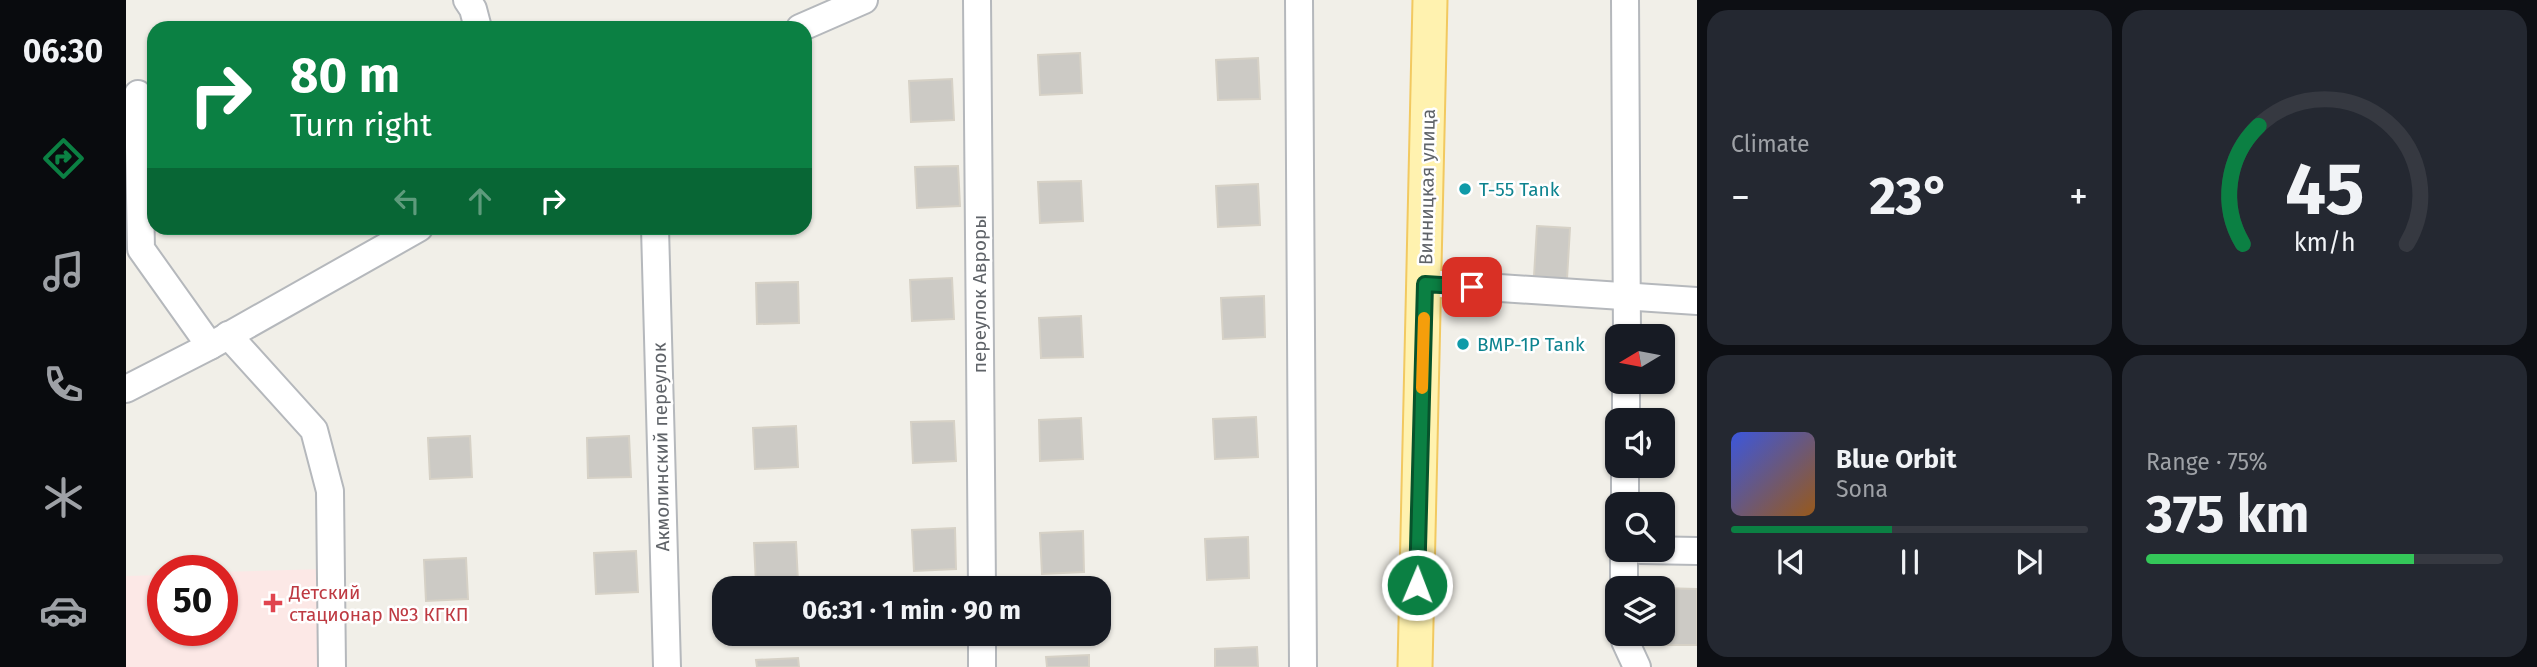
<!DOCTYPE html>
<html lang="en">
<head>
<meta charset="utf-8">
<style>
  body { margin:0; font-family:"Fira Sans",sans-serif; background:#242831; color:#f1f3f6; height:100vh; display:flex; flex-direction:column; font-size:26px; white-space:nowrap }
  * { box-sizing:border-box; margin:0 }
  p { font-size:23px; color:#9ea1a6 }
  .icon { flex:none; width:38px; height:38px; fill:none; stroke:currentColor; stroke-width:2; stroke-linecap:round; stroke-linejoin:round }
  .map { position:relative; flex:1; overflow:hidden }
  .details { display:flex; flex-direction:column; gap:10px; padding:10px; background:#0d0f14; width:840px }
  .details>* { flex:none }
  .guide { position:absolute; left:21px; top:21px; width:665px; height:214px; border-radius:21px; box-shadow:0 2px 5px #0004; background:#0b8043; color:#fff; overflow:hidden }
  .needle { width:46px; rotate:260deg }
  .buttons { position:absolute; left:1479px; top:324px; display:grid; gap:14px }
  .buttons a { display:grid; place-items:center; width:70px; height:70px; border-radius:14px; background:#171b24; box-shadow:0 2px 5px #0004; font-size:35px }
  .speed { position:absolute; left:21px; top:555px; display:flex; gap:14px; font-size:35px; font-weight:700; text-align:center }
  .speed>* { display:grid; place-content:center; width:91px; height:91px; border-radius:50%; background:#171b24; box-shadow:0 2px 5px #0004; line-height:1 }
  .speed .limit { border:10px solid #d22; background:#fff; color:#111 }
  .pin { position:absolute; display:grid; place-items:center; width:60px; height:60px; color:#fff; margin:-30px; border-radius:14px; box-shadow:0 4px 10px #0006 }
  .me { position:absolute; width:77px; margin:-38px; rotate:1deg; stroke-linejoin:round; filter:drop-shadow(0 0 5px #0008) }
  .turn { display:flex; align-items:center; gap:24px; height:147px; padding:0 28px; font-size:32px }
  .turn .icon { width:91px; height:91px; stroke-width:2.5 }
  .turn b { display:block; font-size:49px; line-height:60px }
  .lanes { display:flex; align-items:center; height:66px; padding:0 28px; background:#0003; justify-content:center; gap:35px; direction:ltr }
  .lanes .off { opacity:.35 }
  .big { font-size:52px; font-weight:700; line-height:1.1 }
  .details .tile { flex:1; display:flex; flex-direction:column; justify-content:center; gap:10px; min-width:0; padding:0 24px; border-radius:21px; background:#242831 }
  .details .dial { align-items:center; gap:0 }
  .dial svg { height:182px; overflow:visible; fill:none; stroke:#363941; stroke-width:7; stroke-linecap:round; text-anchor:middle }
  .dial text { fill:#f1f3f6; stroke:none }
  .song { display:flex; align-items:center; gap:21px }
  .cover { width:84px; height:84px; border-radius:10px; background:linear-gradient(135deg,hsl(230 70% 55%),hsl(30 70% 35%)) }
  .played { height:7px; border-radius:4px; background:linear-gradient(90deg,#0b8043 45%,#363941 45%) }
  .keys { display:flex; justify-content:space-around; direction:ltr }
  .heat { display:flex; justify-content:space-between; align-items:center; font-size:38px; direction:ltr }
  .charge { height:10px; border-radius:5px; background:linear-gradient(90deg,#34c759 75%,#363941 0) }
  .details .tiles { flex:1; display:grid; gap:10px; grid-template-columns:repeat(2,1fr) }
  .trip { position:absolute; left:586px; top:576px; width:399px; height:70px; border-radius:21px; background:#171b24; box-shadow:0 2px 5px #0004; font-weight:700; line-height:70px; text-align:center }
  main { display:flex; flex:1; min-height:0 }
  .menu { display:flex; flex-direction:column; width:126px; justify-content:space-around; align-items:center; background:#090b0e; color:#9ea1a6 }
  .menu .icon { width:49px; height:49px }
  .menu .current { color:#0b8043 }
  .menu b { font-size:32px; color:#f1f3f6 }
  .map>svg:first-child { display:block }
</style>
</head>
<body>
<main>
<nav class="menu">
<b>06:30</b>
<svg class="icon current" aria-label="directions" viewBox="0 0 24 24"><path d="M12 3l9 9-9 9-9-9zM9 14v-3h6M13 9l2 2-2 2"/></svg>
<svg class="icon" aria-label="music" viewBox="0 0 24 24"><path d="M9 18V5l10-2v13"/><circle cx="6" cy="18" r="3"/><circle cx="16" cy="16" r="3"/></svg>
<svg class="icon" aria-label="phone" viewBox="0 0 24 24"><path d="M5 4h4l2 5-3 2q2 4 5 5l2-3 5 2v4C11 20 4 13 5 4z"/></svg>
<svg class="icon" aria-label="climate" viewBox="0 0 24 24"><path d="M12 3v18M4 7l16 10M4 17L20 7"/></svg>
<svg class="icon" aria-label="car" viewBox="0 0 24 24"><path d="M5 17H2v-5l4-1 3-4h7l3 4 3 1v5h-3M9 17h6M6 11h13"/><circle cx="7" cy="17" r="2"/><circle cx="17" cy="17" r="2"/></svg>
</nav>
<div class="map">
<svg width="1571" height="667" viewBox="0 0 1571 667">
  <rect width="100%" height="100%" fill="#f1efe8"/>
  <path fill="#fce8e6" d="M197,569L198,667H0V576L37,575V630H96V572Z"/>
  <g fill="#cccac5" stroke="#d6d1c6" stroke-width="2">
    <path d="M954,53L956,93L914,95L912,55Z"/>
    <path d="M1132,58L1134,99L1092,100L1090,60Z"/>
    <path d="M826,79L828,120L785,122L783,81Z"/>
    <path d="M832,166L834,206L791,208L789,167Z"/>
    <path d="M955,181L957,221L914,223L912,182Z"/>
    <path d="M1132,184L1134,225L1092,227L1090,186Z"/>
    <path d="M1411,226L1444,228L1441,279L1408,276Z"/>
    <path d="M826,278L828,319L786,321L784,280Z"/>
    <path d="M672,282L673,323L631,324L630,283Z"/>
    <path d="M1138,296L1139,337L1097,339L1095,298Z"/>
    <path d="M955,316L957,357L915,358L913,318Z"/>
    <path d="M1130,417L1132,457L1089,459L1087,419Z"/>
    <path d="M955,418L957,459L914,461L913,420Z"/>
    <path d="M828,421L830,461L787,463L785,422Z"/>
    <path d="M670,426L672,467L629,469L627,428Z"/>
    <path d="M344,436L346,477L304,479L302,438Z"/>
    <path d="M503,436L505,477L462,478L461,438Z"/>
    <path d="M829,528L830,569L788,571L786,530Z"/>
    <path d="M957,531L958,572L916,574L914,533Z"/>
    <path d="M1122,537L1123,578L1081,580L1079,539Z"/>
    <path d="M670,542L672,582L630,584L628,543Z"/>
    <path d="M510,551L512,592L470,594L468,553Z"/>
    <path d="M340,558L342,599L300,601L298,560Z"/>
    <path d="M1536,588L1571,589V645H1532V634H1536Z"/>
    <path d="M1131,647L1132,667H1089V649Z"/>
    <path d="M963,655V667H921L920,657Z"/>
    <path d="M672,658L673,667H631L630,660Z"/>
  </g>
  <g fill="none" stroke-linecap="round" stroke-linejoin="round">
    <g stroke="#b5b8bc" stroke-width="30">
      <g id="minor">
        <path d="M341,0L347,9L352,28"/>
        <path d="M851,0L856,588"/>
        <path d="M1173,0L1177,667"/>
        <path d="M1499,0L1501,336"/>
        <path d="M674,28L738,0"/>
        <path d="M12,94L15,249L84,346"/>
        <path d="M529,228L541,667"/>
        <path d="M1299,283L1571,301"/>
        <path d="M102,335L188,430L204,491L206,667"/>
        <path d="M0,389L84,346L293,228"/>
        <path d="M1500,420V382"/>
        <path d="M1499,504V466"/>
        <path d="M1515,550L1571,551"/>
        <path d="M1498,588V550"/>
        <path d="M856,634V667"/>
        <path d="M1498,634L1499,641L1511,667"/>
      </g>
    </g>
    <g stroke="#f2c960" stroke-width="37">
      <path id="major" d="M1289,667L1304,0"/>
    </g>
    <use href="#minor" stroke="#fff" stroke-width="26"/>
    <use href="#major" stroke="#fff2af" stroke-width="33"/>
  </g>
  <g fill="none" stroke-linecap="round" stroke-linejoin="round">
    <g stroke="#07532c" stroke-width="18">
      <path id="route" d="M1291,585L1299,284L1346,287"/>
    </g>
    <use href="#route" stroke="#0b8043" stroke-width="12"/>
    <path stroke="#f59e0b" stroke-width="12" d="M1296,388L1298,318"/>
  </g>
  <g fill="#0f9aa8" stroke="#fff" stroke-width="2.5">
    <circle cx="1339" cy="189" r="7"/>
    <circle cx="1337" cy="344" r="7"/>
  </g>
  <path fill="#e0444e" stroke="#fff" stroke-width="2.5" d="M143.5 592.5h7v7h7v7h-7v7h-7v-7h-7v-7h7z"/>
  <g text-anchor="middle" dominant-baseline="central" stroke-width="5" stroke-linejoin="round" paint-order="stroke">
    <g font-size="19" fill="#5f6368" stroke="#fff">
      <text transform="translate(1301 187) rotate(-89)">Винницкая улица</text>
      <text transform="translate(853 294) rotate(-90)">переулок Авроры</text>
      <text transform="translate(535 447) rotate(-91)">Акмолинский переулок</text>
    </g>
    <g font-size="19" fill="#0d838f" stroke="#fff" text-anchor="start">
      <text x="1353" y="189">T-55 Tank</text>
      <text x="1351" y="344">BMP-1P Tank</text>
    </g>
    <g font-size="19" fill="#be3a42" stroke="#fff" text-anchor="start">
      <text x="163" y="592">Детский<tspan x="163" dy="22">стационар №3 КГКП</tspan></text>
    </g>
  </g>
</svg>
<div class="buttons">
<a><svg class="needle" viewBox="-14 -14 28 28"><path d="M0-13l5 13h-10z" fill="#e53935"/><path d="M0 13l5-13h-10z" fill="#9ea1a6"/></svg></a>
<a><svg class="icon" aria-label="sound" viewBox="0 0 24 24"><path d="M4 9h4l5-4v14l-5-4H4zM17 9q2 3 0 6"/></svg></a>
<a><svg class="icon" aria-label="search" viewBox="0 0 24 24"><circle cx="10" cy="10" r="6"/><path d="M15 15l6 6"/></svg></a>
<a><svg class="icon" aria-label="layers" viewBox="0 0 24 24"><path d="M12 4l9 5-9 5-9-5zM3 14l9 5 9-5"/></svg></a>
</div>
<div class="speed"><div class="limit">50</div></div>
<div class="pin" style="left:1346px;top:287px;background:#d93025"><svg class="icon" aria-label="arrive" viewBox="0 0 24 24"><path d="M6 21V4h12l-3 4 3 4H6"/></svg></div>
<svg class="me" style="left:1291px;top:585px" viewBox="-20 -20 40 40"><circle r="17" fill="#0b8043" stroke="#fff" stroke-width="3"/><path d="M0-11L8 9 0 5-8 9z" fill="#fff"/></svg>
<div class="trip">06:31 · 1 min · 90 m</div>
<div class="guide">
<div class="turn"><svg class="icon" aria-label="right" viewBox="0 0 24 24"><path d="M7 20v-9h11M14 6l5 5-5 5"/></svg><div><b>80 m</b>Turn right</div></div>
<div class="lanes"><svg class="icon off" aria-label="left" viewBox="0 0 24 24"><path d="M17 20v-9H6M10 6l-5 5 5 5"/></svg><svg class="icon off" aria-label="ahead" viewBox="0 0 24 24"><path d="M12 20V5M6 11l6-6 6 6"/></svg><svg class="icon" aria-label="right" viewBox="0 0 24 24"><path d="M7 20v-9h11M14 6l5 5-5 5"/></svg></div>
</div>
</div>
<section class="details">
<div class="tiles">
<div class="tile"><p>Climate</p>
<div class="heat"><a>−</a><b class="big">23°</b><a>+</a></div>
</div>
<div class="tile dial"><svg viewBox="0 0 100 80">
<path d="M14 69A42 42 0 1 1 86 69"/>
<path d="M14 69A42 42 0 0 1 21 17" stroke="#0b8043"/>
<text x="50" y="56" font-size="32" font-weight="700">45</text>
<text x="50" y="72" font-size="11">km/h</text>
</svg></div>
<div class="tile">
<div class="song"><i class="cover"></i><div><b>Blue Orbit</b><p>Sona</p></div></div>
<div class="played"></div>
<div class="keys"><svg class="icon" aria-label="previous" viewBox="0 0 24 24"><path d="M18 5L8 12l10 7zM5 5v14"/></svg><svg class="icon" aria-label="pause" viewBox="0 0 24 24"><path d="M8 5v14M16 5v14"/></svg><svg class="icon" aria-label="next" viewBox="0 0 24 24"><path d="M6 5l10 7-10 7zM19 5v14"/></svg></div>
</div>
<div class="tile"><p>Range · 75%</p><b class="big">375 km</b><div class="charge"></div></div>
</div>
</section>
</main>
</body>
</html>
